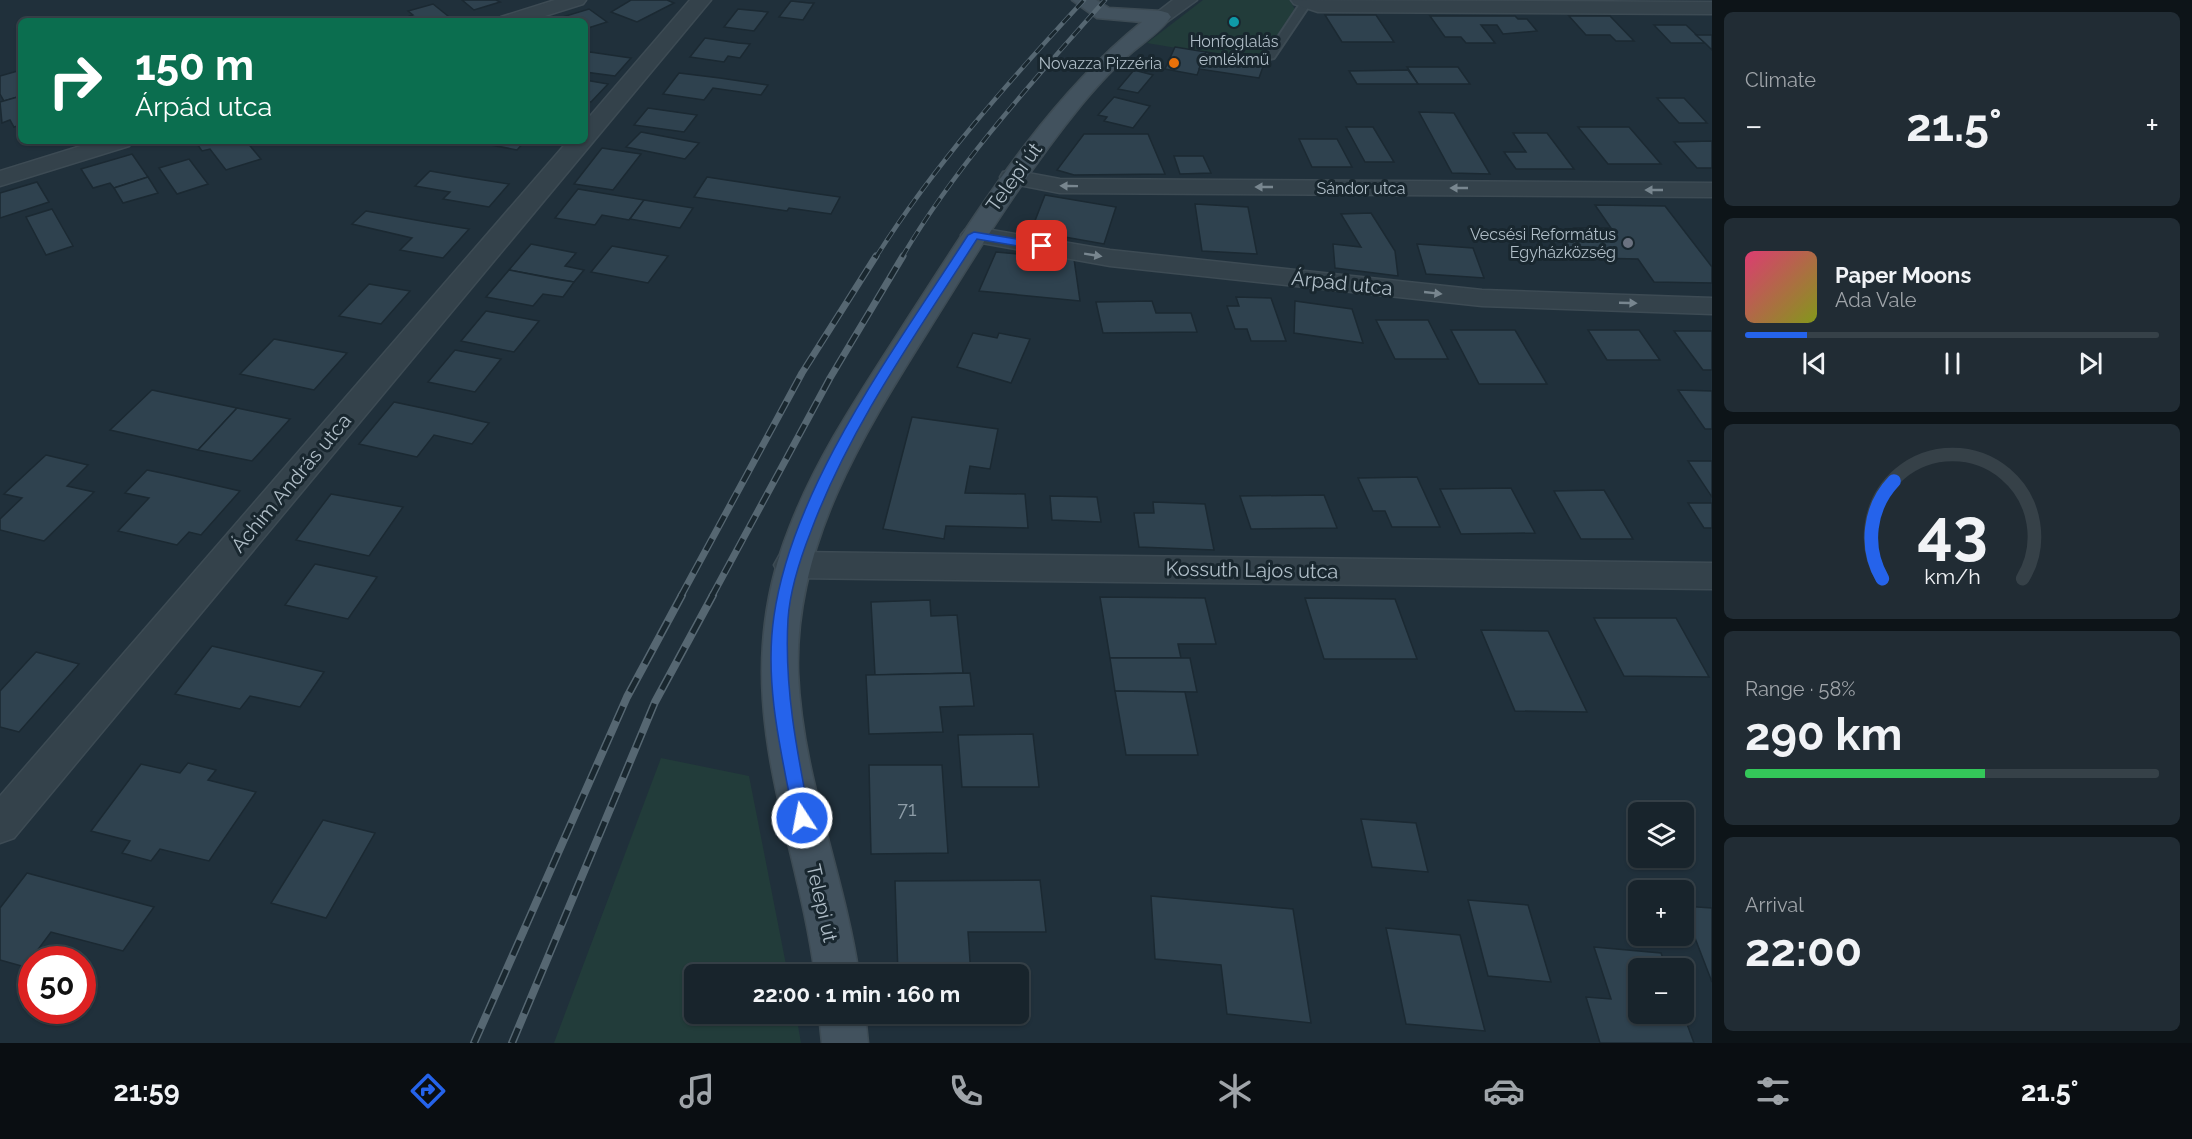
<!DOCTYPE html>
<html lang="en">
<head>
<meta charset="utf-8">
<style>
  body { margin:0; font-family:Raleway,sans-serif; background:#212c34; color:#f1f3f6; height:100vh; display:flex; flex-direction:column; font-size:22px; white-space:nowrap }
  * { box-sizing:border-box; margin:0 }
  p { font-size:20px; color:#9fa4a9 }
  .icon { flex:none; width:33px; height:33px; fill:none; stroke:currentColor; stroke-width:2; stroke-linecap:round; stroke-linejoin:round }
  .map { position:relative; flex:1; overflow:hidden }
  .sheet { display:flex; flex-direction:column; gap:12px; padding:12px; background:#0d1418; width:480px }
  .sheet>* { flex:none }
  .guide { position:absolute; left:18px; top:18px; width:570px; height:126px; border-radius:9px; box-shadow:0 2px 4px #0004,0 0 0 2px #364148; background:#0b6e4f; color:#fff; overflow:hidden }
  .controls { position:absolute; left:1628px; top:802px; display:grid; gap:12px }
  .controls a { display:grid; place-items:center; width:66px; height:66px; border-radius:9px; background:#18242c; box-shadow:0 2px 4px #0004,0 0 0 2px #364148; font-size:30px }
  .speed { position:absolute; left:18px; top:946px; display:flex; gap:12px; font-size:30px; font-weight:700; text-align:center }
  .speed>* { display:grid; place-content:center; width:78px; height:78px; border-radius:50%; background:#18242c; box-shadow:0 2px 4px #0004,0 0 0 2px #364148; line-height:1 }
  .speed .limit { border:9px solid #d22; background:#fff; color:#111 }
  .pin { position:absolute; display:grid; place-items:center; width:51px; height:51px; color:#fff; margin:-26px; border-radius:12px; box-shadow:0 3px 9px #0006 }
  .me { position:absolute; width:66px; margin:-33px; rotate:349deg; stroke-linejoin:round; filter:drop-shadow(0 0 4px #0008) }
  .turn { display:flex; align-items:center; gap:21px; height:126px; padding:0 18px; font-size:27px }
  .turn .icon { width:78px; height:78px; stroke-width:2.5 }
  .turn b { display:block; font-size:42px; line-height:51px }
  .big { font-size:45px; font-weight:700; line-height:1.1 }
  .sheet .card { flex:1; display:flex; flex-direction:column; justify-content:center; gap:9px; min-width:0; padding:0 21px; border-radius:9px; background:#212c34 }
  .sheet .dial { align-items:center; gap:0 }
  .dial svg { height:156px; overflow:visible; fill:none; stroke:#364148; stroke-width:7; stroke-linecap:round; text-anchor:middle }
  .dial text { fill:#f1f3f6; stroke:none }
  .song { display:flex; align-items:center; gap:18px }
  .cover { width:72px; height:72px; border-radius:9px; background:linear-gradient(135deg,hsl(340 70% 55%),hsl(70 70% 35%)) }
  .played { height:6px; border-radius:3px; background:linear-gradient(90deg,#2563eb 15%,#364148 15%) }
  .keys { display:flex; justify-content:space-around; direction:ltr }
  .heat { display:flex; justify-content:space-between; align-items:center; font-size:33px; direction:ltr }
  .charge { height:9px; border-radius:4px; background:linear-gradient(90deg,#34c759 58%,#364148 0) }
  .trip { position:absolute; left:684px; top:964px; width:345px; height:60px; border-radius:9px; background:#18242c; box-shadow:0 2px 4px #0004,0 0 0 2px #364148; font-weight:700; line-height:60px; text-align:center }
  .tab-bar { display:flex; height:96px; justify-content:space-around; align-items:center; background:#0a0e12; color:#9fa4a9 }
  .tab-bar .icon { width:42px; height:42px }
  .tab-bar .current { color:#2563eb }
  .tab-bar b { font-size:27px; color:#f1f3f6 }
  main { display:flex; flex:1; min-height:0 }
  .map>svg:first-child { display:block }
</style>
</head>
<body>
<main>
<div class="map">
<svg width="1712" height="1043" viewBox="0 0 1712 1043">
  <rect width="100%" height="100%" fill="#20303b"/>
  <g fill="#223c3a">
    <path d="M1203,0H1290L1295,10L1259,62L1147,43Z"/>
    <path d="M661,758L749,776L788,975H694V1014H796L801,1043H554Z"/>
  </g>
  <g fill="#2f424f" stroke="#1b2932" stroke-width="1.5">
    <path d="M462,0H496L500,2L474,10Z"/>
    <path d="M631,0H667L674,3L637,22L611,12Z"/>
    <path d="M791,1L809,3H814L803,20L779,17Z"/>
    <path d="M433,4L453,20L412,21L407,17L413,15L408,11Z"/>
    <path d="M589,9L607,22L585,29V21H563L559,18Z"/>
    <path d="M738,9L768,12L754,31L724,27Z"/>
    <path d="M1325,15H1376L1394,42H1342Z"/>
    <path d="M1430,16H1515L1518,19H1527L1537,31L1503,34L1497,25H1481L1495,43H1466L1461,37H1445Z"/>
    <path d="M1569,16H1610L1634,41H1616L1610,35H1586Z"/>
    <path d="M1654,25H1686L1705,43H1671Z"/>
    <path d="M1696,35H1712V50L1705,43Z"/>
    <path d="M705,38L738,43L750,44L740,58L728,56L724,62L690,57Z"/>
    <path d="M1175,47L1206,52L1197,75L1165,69Z"/>
    <path d="M590,52L631,58L615,76L585,72V58Z"/>
    <path d="M1206,52L1265,61L1259,78L1199,69Z"/>
    <path d="M1407,67H1458L1470,84H1418Z"/>
    <path d="M21,70V96L4,101L0,94V76Z"/>
    <path d="M1134,70L1153,75L1138,93L1118,89Z"/>
    <path d="M1408,70L1418,84H1357L1349,71Z"/>
    <path d="M679,73L720,78L768,85L761,95L713,88L704,100L663,94Z"/>
    <path d="M585,80L608,84L591,102L585,101Z"/>
    <path d="M21,96V125L14,127L10,120L2,123L0,102Z"/>
    <path d="M1114,97L1150,106L1133,128L1104,121L1107,117L1098,115Z"/>
    <path d="M1657,98H1684L1707,123H1679Z"/>
    <path d="M648,108L697,115L684,132L634,125Z"/>
    <path d="M1419,112L1454,113L1490,174L1452,173Z"/>
    <path d="M1346,127H1373L1394,162H1365Z"/>
    <path d="M1578,127H1629L1661,164H1608Z"/>
    <path d="M641,132L699,143L685,159L626,147Z"/>
    <path d="M1513,133H1547L1574,169H1516L1504,152H1526Z"/>
    <path d="M1084,134H1148L1165,174L1074,175L1057,170Z"/>
    <path d="M1299,139H1337L1352,167H1312Z"/>
    <path d="M195,141H246L261,159L226,170L210,149L202,151Z"/>
    <path d="M471,141H525L517,150Z"/>
    <path d="M1712,141V168H1697L1674,142Z"/>
    <path d="M602,148L641,154L613,190L574,184Z"/>
    <path d="M132,154L148,177L114,188L110,183L93,188L81,169Z"/>
    <path d="M1174,156H1203L1211,173L1180,174Z"/>
    <path d="M189,159L208,184L177,194L159,168Z"/>
    <path d="M430,171L465,177L509,184L489,207L443,199L450,192L415,186Z"/>
    <path d="M148,177L158,193L123,203L114,188Z"/>
    <path d="M707,177L798,191L840,197L831,214L789,208L787,211L694,197Z"/>
    <path d="M37,182L49,202L0,218V193Z"/>
    <path d="M578,189L644,200L629,220L602,215L595,225L555,218Z"/>
    <path d="M1045,195L1116,207L1104,244L1031,231Z"/>
    <path d="M644,200L693,208L680,228L630,219Z"/>
    <path d="M1195,204L1248,207L1257,254L1202,251Z"/>
    <path d="M1595,205L1665,206L1712,267V283L1654,282L1638,259L1594,258L1587,248H1567L1560,237H1581L1574,228H1611Z"/>
    <path d="M52,209L73,246L46,255L26,217Z"/>
    <path d="M366,211L427,222L469,229L443,258L400,250L412,238L352,224Z"/>
    <path d="M1371,213L1395,251L1398,276L1335,268L1333,244L1361,247L1341,214Z"/>
    <path d="M531,244L576,253L565,266L584,270L574,282L509,270Z"/>
    <path d="M1417,244L1473,248L1484,278L1426,274Z"/>
    <path d="M612,246L668,256L648,283L591,272Z"/>
    <path d="M996,252L1074,259L1080,301L979,291Z"/>
    <path d="M509,270L555,279L574,282L563,297L543,294L533,306L486,297Z"/>
    <path d="M369,284L410,291L381,324L339,316Z"/>
    <path d="M1236,297L1271,298L1286,341H1251L1247,329H1235L1227,306H1239Z"/>
    <path d="M1152,301L1156,313H1191L1197,332L1103,333L1096,302Z"/>
    <path d="M1295,301L1352,309L1363,343L1294,333Z"/>
    <path d="M486,311L539,321L514,352L461,341Z"/>
    <path d="M1376,320H1428L1448,359H1395Z"/>
    <path d="M1451,330H1515L1547,384H1479Z"/>
    <path d="M1588,330H1639L1660,360H1607Z"/>
    <path d="M1674,331H1712V370H1703Z"/>
    <path d="M973,333L997,338L999,333L1030,339L1011,383L957,367Z"/>
    <path d="M274,339L347,353L314,390L240,374Z"/>
    <path d="M455,350L501,359L475,392L428,382Z"/>
    <path d="M152,390L237,408L198,450L110,430Z"/>
    <path d="M1678,390L1712,391V429H1705Z"/>
    <path d="M394,402L451,414L489,423L472,444L434,435L417,457L359,444Z"/>
    <path d="M237,408L290,419L252,461L198,450Z"/>
    <path d="M912,417L998,429L990,469L970,466L965,493L1025,494L1028,528L946,526L944,539L883,529Z"/>
    <path d="M46,455L88,465L67,486L94,492L44,541L0,530V519L22,498L4,494Z"/>
    <path d="M1688,461H1712V497Z"/>
    <path d="M147,470L171,475L240,491L201,535L189,532L177,545L118,531L149,498L125,493Z"/>
    <path d="M1417,477L1440,527H1392L1385,511H1373L1358,478Z"/>
    <path d="M1511,488L1535,533L1461,534L1440,489Z"/>
    <path d="M1604,490L1633,539H1581L1554,491Z"/>
    <path d="M331,494L403,507L369,556L296,540Z"/>
    <path d="M1324,495L1337,528L1251,529L1240,496Z"/>
    <path d="M1050,496L1097,497L1101,522L1052,520Z"/>
    <path d="M1153,502L1205,504L1214,550L1139,547L1134,513H1154Z"/>
    <path d="M1688,503H1712V528H1704Z"/>
    <path d="M315,564L377,577L348,619L285,605Z"/>
    <path d="M1100,597L1205,598L1216,644H1178L1181,658H1110Z"/>
    <path d="M1305,598L1395,599L1417,659H1324Z"/>
    <path d="M930,600L931,616L957,615L963,673L875,675L871,602Z"/>
    <path d="M1594,618H1676L1709,677L1624,676Z"/>
    <path d="M1481,630L1548,631L1587,712L1515,711Z"/>
    <path d="M212,646L324,672L300,707L250,696L240,709L175,694Z"/>
    <path d="M36,652L79,664L19,732L0,727V691Z"/>
    <path d="M1110,658H1190L1197,692L1115,691Z"/>
    <path d="M970,673L974,706L940,707L943,732L869,734L866,675Z"/>
    <path d="M1115,691L1185,692L1198,755H1126Z"/>
    <path d="M1033,734L1039,787H962L958,735Z"/>
    <path d="M188,763L216,770L208,780L256,792L209,861L160,849L151,861L122,853L130,841L91,831L141,764L180,773Z"/>
    <path d="M869,765H942L948,853L871,854Z"/>
    <path d="M1361,819L1416,823L1428,872L1372,867Z"/>
    <path d="M323,820L375,833L326,918L271,903Z"/>
    <path d="M27,873L154,907L123,951L51,932L25,967L0,960V908Z"/>
    <path d="M1040,880L1046,932H968L971,975H898L895,881Z"/>
    <path d="M1151,896L1293,909L1311,1023L1227,1014L1221,965L1155,959Z"/>
    <path d="M1468,900L1528,905L1551,982L1488,976Z"/>
    <path d="M1683,906L1712,908V982L1683,907Z"/>
    <path d="M1386,928L1460,935L1485,1031L1406,1024Z"/>
    <path d="M1594,947L1661,953L1667,969H1638V1014L1683,1013L1694,1043H1600L1586,997L1611,999Z"/>
  </g>
  <g fill="none" stroke-linecap="round" stroke-linejoin="round">
    <g stroke="#3d4b54" stroke-width="4">
      <path id="service" d="M1306,0L1311,3L1274,58L1265,60L1264,58L1302,1Z"/>
    </g>
    <g stroke="#3d4b54" stroke-width="3">
      <g id="minor">
        <path d="M555,0H586L583,4L529,21H498L501,17Z"/>
        <path d="M690,0H711L14,838L0,843V796L568,141H585V122Z"/>
        <path d="M1291,0L1712,2V14L1318,12L1294,4Z"/>
        <path d="M97,141H133L129,146L0,186V171Z"/>
        <path d="M1012,170L1060,179L1712,183V197L1060,193L1003,182L1000,177L1003,172Z"/>
        <path d="M974,227L1110,250L1482,290L1712,298V314L1482,306L1110,266L965,240L961,235L965,230Z"/>
        <path d="M791,552L1712,563V589L791,578L779,574L774,565L779,556Z"/>
      </g>
    </g>
    <g stroke="#3d4b54" stroke-width="3">
      <path id="tertiary" d="M1173,0H1197L1168,21H1154L1151,17Z"/>
    </g>
    <g stroke="#3d4b54" stroke-width="3">
      <g id="secondary">
        <path d="M1072,0H1096L1109,8L1161,11L1168,13L1171,17C1161,31 1144,42 1131,53C1113,68 1097,86 1082,104C1029,169 985,239 941,310C872,421 794,536 798,672C802,777 844,873 859,975H815C802,873 762,776 762,672C762,624 771,574 789,529C818,453 865,386 908,318C977,212 1043,102 1142,22L1097,18Z"/>
        <path d="M819,1014H865L868,1043H822Z"/>
      </g>
    </g>
    <use href="#service" fill="#34424b" fill-rule="evenodd"/>
    <use href="#minor" fill="#34424b" fill-rule="evenodd"/>
    <use href="#tertiary" fill="#34424b" fill-rule="evenodd"/>
    <use href="#secondary" fill="#42525e" fill-rule="evenodd"/>
    <g stroke="#566772" stroke-width="4.5">
      <g id="rail-far2">
        <path d="M876,257C935,164 1009,81 1084,0"/>
        <path d="M902,257C957,164 1033,81 1105,0"/>
      </g>
    </g>
    <g stroke="#566772" stroke-width="7">
      <g id="rail-far1">
        <path d="M681,596L802,373L876,256"/>
        <path d="M712,596L830,378L903,256"/>
      </g>
    </g>
    <g stroke="#566772" stroke-width="8">
      <g id="rail">
        <path d="M474,1043L627,697L682,595"/>
        <path d="M512,1043L655,702L713,595"/>
      </g>
    </g>
    <use href="#rail-far2" stroke="#19272f" stroke-width="3" stroke-dasharray="10" stroke-linecap="butt"/>
    <use href="#rail-far1" stroke="#19272f" stroke-width="4.5" stroke-dasharray="13" stroke-linecap="butt"/>
    <use href="#rail" stroke="#19272f" stroke-width="5" stroke-dasharray="16" stroke-linecap="butt"/>
  </g>
  <defs><path id="oneway-solid" d="M-6-.8H1V-3.2L6.5 0L1 3.2V.8H-6Z" transform="scale(1.5)"/></defs>
  <g fill="#78868f">
    <use href="#oneway-solid" transform="translate(1069 186) rotate(-179)"/>
    <use href="#oneway-solid" transform="translate(1264 187) rotate(-180)"/>
    <use href="#oneway-solid" transform="translate(1459 188) rotate(-180)"/>
    <use href="#oneway-solid" transform="translate(1654 190) rotate(-180)"/>
    <use href="#oneway-solid" transform="translate(1093 255) rotate(9)"/>
    <use href="#oneway-solid" transform="translate(1433 293) rotate(6)"/>
    <use href="#oneway-solid" transform="translate(1628 303) rotate(2)"/>
  </g>
  <path fill="#2563eb" stroke="#184099" stroke-width="1.5" d="M974,232L1042,243L1047,246L1042,250L977,239C917,333 850,426 811,531C800,559 790,589 788,619C784,687 797,752 810,818L808,823L802,825L796,823L794,818C781,752 764,683 774,616C793,484 897,346 968,235Z"/>
  <circle fill="#0f9aa8" stroke="#19272f" stroke-width="2" cx="1234" cy="22" r="6"/>
  <circle fill="#e8710a" stroke="#19272f" stroke-width="2" cx="1174" cy="63" r="6"/>
  <circle fill="#6b7280" stroke="#19272f" stroke-width="2" cx="1628" cy="243" r="6"/>
  <g text-anchor="middle" dominant-baseline="central" stroke-width="6" stroke-linejoin="round" paint-order="stroke">
    <g font-size="16" fill="#afbdc7" stroke="#19272f" text-anchor="end">
      <text x="1234" y="41" text-anchor="middle">Honfoglalás<tspan x="1234" dy="18">emlékmű</tspan></text>
      <text x="1162" y="63">Novazza Pizzéria</text>
      <text x="1616" y="234">Vecsési Református<tspan x="1616" dy="18">Egyházközség</tspan></text>
    </g>
    <g font-size="16" fill="#afbdc7" stroke="#19272f">
      <text x="1361" y="188">Sándor utca</text>
    </g>
    <g font-size="20" fill="#afbdc7" stroke="#19272f">
      <text transform="translate(1014 177) rotate(-54)">Telepi út</text>
      <text transform="translate(1342 283) rotate(6)">Árpád utca</text>
      <text transform="translate(291 483) rotate(-50)">Áchim András utca</text>
      <text transform="translate(1252 570) rotate(1)">Kossuth Lajos utca</text>
      <text transform="translate(822 903) rotate(77)">Telepi út</text>
    </g>
    <g font-size="20" fill="#8e9da8">
      <text x="907" y="809">71</text>
    </g>
  </g>
</svg>
<div class="controls">
<a><svg class="icon" aria-label="layers" viewBox="0 0 24 24"><path d="M12 4l9 5-9 5-9-5zM3 14l9 5 9-5"/></svg></a>
<a>+</a>
<a>−</a>
</div>
<div class="speed"><div class="limit">50</div></div>
<div class="pin" style="left:1042px;top:246px;background:#d93025"><svg class="icon" aria-label="arrive" viewBox="0 0 24 24"><path d="M6 21V4h12l-3 4 3 4H6"/></svg></div>
<svg class="me" style="left:802px;top:818px" viewBox="-20 -20 40 40"><circle r="17" fill="#2563eb" stroke="#fff" stroke-width="3"/><path d="M0-11L8 9 0 5-8 9z" fill="#fff"/></svg>
<div class="trip">22:00 · 1 min · 160 m</div>
<div class="guide">
<div class="turn"><svg class="icon" aria-label="right" viewBox="0 0 24 24"><path d="M7 20v-9h11M14 6l5 5-5 5"/></svg><div><b>150 m</b>Árpád utca</div></div>
</div>
</div>
<section class="sheet">
<div class="card"><p>Climate</p>
<div class="heat"><a>−</a><b class="big">21.5°</b><a>+</a></div>
</div>
<div class="card">
<div class="song"><i class="cover"></i><div><b>Paper Moons</b><p>Ada Vale</p></div></div>
<div class="played"></div>
<div class="keys"><svg class="icon" aria-label="previous" viewBox="0 0 24 24"><path d="M18 5L8 12l10 7zM5 5v14"/></svg><svg class="icon" aria-label="pause" viewBox="0 0 24 24"><path d="M8 5v14M16 5v14"/></svg><svg class="icon" aria-label="next" viewBox="0 0 24 24"><path d="M6 5l10 7-10 7zM19 5v14"/></svg></div>
</div>
<div class="card dial"><svg viewBox="0 0 100 80">
<path d="M14 69A42 42 0 1 1 86 69"/>
<path d="M14 69A42 42 0 0 1 20 19" stroke="#2563eb"/>
<text x="50" y="56" font-size="32" font-weight="700">43</text>
<text x="50" y="72" font-size="11">km/h</text>
</svg></div>
<div class="card"><p>Range · 58%</p><b class="big">290 km</b><div class="charge"></div></div>
<div class="card"><p>Arrival</p><b class="big">22:00</b></div>
</section>
</main>
<nav class="tab-bar">
<b>21:59</b>
<svg class="icon current" aria-label="directions" viewBox="0 0 24 24"><path d="M12 3l9 9-9 9-9-9zM9 14v-3h6M13 9l2 2-2 2"/></svg>
<svg class="icon" aria-label="music" viewBox="0 0 24 24"><path d="M9 18V5l10-2v13"/><circle cx="6" cy="18" r="3"/><circle cx="16" cy="16" r="3"/></svg>
<svg class="icon" aria-label="phone" viewBox="0 0 24 24"><path d="M5 4h4l2 5-3 2q2 4 5 5l2-3 5 2v4C11 20 4 13 5 4z"/></svg>
<svg class="icon" aria-label="climate" viewBox="0 0 24 24"><path d="M12 3v18M4 7l16 10M4 17L20 7"/></svg>
<svg class="icon" aria-label="car" viewBox="0 0 24 24"><path d="M5 17H2v-5l4-1 3-4h7l3 4 3 1v5h-3M9 17h6M6 11h13"/><circle cx="7" cy="17" r="2"/><circle cx="17" cy="17" r="2"/></svg>
<svg class="icon" aria-label="filters" viewBox="0 0 24 24"><path d="M4 7h16M4 17h16"/><circle cx="9" cy="7" r="2"/><circle cx="15" cy="17" r="2"/></svg>
<b>21.5°</b>
</nav>
</body>
</html>
